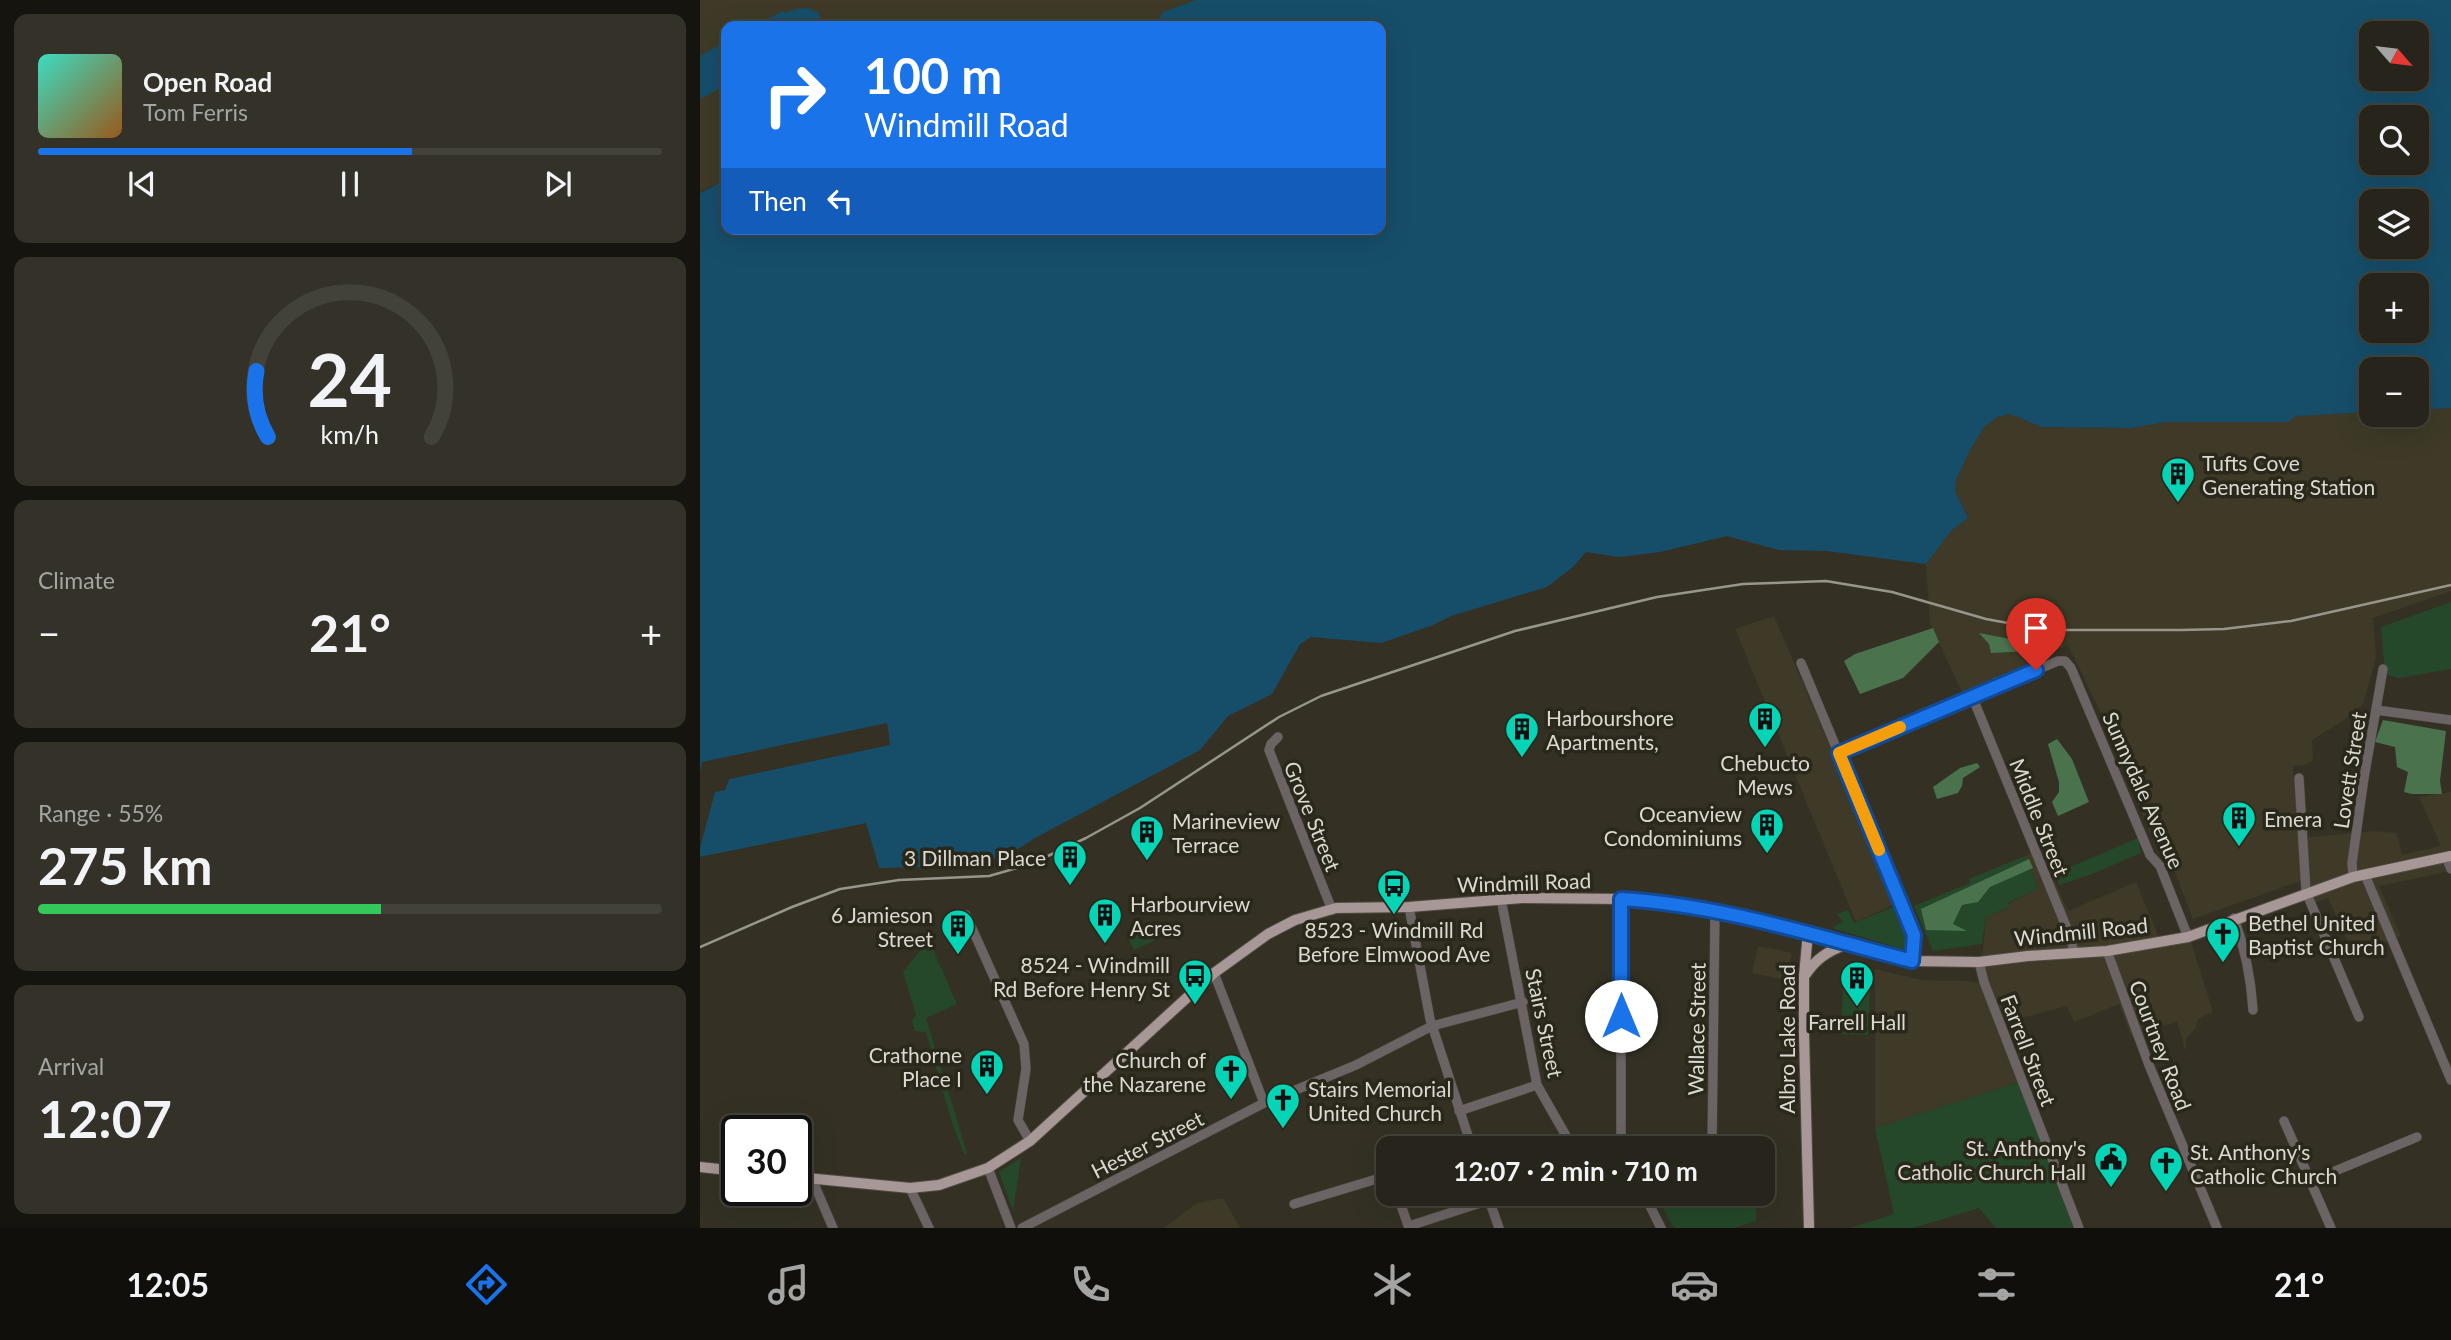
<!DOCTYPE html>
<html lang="en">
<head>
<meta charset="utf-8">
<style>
  body { margin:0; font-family:Lato,sans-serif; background:#333128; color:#f1f3f6; height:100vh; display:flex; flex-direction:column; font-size:26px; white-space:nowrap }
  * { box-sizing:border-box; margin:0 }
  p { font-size:23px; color:#a4a5a3 }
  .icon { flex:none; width:38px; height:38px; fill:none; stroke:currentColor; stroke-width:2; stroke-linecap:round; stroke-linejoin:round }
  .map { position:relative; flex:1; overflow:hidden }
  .panel { display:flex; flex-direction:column; gap:14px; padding:14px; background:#15140f; width:700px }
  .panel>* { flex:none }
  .hud { position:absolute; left:21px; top:21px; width:665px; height:214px; border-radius:14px; box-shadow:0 7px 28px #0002,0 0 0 2px #43423a; background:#1a73e8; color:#fff; overflow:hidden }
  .needle { width:46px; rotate:118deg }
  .tools { position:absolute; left:1659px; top:21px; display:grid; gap:14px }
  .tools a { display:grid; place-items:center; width:70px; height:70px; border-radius:14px; background:#27251b; box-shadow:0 7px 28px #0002,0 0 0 2px #43423a; font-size:35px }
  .speed { position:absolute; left:21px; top:1115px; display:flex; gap:14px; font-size:35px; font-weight:700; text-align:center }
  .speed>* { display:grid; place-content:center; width:91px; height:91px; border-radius:50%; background:#27251b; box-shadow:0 7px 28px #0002,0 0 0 2px #43423a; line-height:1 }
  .speed .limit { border:4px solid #111; border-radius:10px; background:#fff; color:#111 }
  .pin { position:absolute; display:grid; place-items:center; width:60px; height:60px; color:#fff; margin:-72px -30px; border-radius:50% 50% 50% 0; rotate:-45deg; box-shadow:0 0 7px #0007 }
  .pin .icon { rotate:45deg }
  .me { position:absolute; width:77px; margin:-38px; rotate:0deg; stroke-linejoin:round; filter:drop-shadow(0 0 5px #0008) }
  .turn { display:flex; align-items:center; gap:24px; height:147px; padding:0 28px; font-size:32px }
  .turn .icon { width:91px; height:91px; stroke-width:2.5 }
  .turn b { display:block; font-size:49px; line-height:60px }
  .then { display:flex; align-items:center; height:66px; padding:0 28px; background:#0003; gap:14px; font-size:26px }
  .big { font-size:52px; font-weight:700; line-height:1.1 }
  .panel .widget { flex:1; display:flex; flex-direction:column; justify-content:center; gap:10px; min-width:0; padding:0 24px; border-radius:14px; background:#333128 }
  .panel .dial { align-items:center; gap:0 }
  .dial svg { height:182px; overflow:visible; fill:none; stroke:#43423a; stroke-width:7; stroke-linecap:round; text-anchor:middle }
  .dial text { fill:#f1f3f6; stroke:none }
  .song { display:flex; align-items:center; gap:21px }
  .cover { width:84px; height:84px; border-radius:10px; background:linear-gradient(135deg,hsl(170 70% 55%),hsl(30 70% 35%)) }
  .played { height:7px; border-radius:4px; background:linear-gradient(90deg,#1a73e8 60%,#43423a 60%) }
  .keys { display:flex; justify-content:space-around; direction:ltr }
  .heat { display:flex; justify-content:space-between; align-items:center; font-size:38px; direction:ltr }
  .charge { height:10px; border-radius:5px; background:linear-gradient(90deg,#34c759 55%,#43423a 0) }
  .trip { position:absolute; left:676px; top:1136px; width:399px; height:70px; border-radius:14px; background:#27251b; box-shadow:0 7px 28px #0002,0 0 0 2px #43423a; font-weight:700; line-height:70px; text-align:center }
  .menu { display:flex; height:112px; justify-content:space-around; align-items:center; background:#100f0b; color:#a4a5a3 }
  .menu .icon { width:49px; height:49px }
  .menu .selected { color:#1a73e8 }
  .menu b { font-size:32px; color:#f1f3f6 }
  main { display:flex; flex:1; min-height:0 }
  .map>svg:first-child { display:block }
</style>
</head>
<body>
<main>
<section class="panel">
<div class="widget">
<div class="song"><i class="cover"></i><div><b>Open Road</b><p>Tom Ferris</p></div></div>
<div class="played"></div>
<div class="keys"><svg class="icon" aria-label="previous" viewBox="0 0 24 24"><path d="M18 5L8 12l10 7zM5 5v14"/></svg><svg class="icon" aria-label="pause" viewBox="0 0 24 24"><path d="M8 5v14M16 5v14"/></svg><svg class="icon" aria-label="next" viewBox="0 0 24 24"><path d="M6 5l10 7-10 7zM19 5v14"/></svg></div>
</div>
<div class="widget dial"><svg viewBox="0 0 100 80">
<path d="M14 69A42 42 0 1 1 86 69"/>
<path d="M14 69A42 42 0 0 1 9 40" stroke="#1a73e8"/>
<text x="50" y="56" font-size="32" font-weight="700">24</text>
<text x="50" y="72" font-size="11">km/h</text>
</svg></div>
<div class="widget"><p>Climate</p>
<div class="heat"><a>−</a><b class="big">21°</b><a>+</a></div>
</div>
<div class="widget"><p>Range · 55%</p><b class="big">275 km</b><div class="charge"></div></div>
<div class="widget"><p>Arrival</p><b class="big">12:07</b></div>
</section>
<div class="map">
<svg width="1751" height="1228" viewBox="0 0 1751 1228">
  <rect width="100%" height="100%" fill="#343124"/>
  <g fill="#3e3a27">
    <path d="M0,0H496L463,12L455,26H26V180L0,192Z"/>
    <path d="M1751,408V591L1673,618L1676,658L1663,704L1652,715L1612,740L1613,761L1605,765L1593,766L1601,838L1673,831L1697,833L1702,855L1741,846L1719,797L1751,792V871L1679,886L1701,936L1654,956L1628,898L1611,904L1603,880L1493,919L1472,865L1458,854L1405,721L1368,645L1263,694L1230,623L1226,564L1251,531L1268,518L1255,491L1256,480L1270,450L1284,427L1297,417L1310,414L1342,427L1431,428L1467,422L1671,412V415H1717V410Z"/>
    <path d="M1074,616L1197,903L1156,922L1035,629Z"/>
    <path d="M1341,850L1368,911L1436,882L1461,942L1489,936L1513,1012L1498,1019L1496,1028L1486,1038V1052L1477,1021L1432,1038L1419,1004L1374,1022L1367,1006L1296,1025L1319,1082L1175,1128V969L1221,980L1267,981L1280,983L1286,917L1309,908L1308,904L1338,888L1325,856Z"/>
    <path d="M1058,946L1092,953L1086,980L1052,973Z"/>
    <path d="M523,1198L540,1228H464L497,1203Z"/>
  </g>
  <g fill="#244829">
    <path d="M1751,602V669L1699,678L1685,674L1681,627Z"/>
    <path d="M1438,838L1441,853L1392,874L1359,885L1354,874Z"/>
    <path d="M1325,856L1338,888L1308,903L1309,907L1286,917L1282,944L1233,951L1214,906L1270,883L1269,879Z"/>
    <path d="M1199,905L1211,934V947L1206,950L1132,928L1143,922L1137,914L1148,910L1154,923Z"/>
    <path d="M456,925L462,937L434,950L428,938Z"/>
    <path d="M229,940L257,1004L226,1018L267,1153L264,1154L252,1123L226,1032L215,1031L212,1021L216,1015L203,972Z"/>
    <path d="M1143,986H1170L1168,1035L1141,1034Z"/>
    <path d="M1319,1082L1375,1228H1296L1279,1208L1213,1228H1150L1194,1214L1175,1128Z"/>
    <path d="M321,1158L313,1211L299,1172Z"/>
    <path d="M955,1194H1056V1221L1033,1228H974Z"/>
  </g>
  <g fill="#49724d">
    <path d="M1233,628L1239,642L1203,678L1160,694L1144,661L1155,654Z"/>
    <path d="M1279,633L1336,644L1328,651L1291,653L1289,644Z"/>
    <path d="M1683,720L1746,731L1740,781L1742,794H1712L1704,792L1708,772L1697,767L1695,747L1675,742Z"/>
    <path d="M1357,739L1372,759L1389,802L1358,816L1352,802L1359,792V782L1348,744Z"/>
    <path d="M1277,763L1280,767L1263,778L1262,786L1258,793L1237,799L1233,787L1260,768Z"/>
    <path d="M1329,859L1333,868L1290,887L1278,902L1262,905L1253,924L1267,931L1226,930L1221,909Z"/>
  </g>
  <g fill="#164e6a" fill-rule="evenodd">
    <path d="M496,0H1751V408L1717,410V369H1671V412L1596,416L1588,422H1467L1431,428L1342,427L1310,414L1297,417L1284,427L1270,450L1256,480L1255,491L1268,518L1251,531L1226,564L1127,551L1079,550L1027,536L960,552L919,557L886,552L873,567L847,587L751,616L733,625L681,643L611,637L600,644L572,694L528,716L500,750L333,839C291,872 230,866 179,868L166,824L0,857V847L15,791L25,790L29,779L190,744L187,724L3,762L0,772V193L26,180V229H681V26H455L463,12ZM1671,33H1717V79H1671ZM1671,117H1717V163H1671ZM1671,201H1717V247H1671ZM1671,285H1717V331H1671Z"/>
    <path d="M108,8L119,13L120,17L115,26H54L83,11L85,13L96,9Z"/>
    <path d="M26,41V85L0,99V56Z"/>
  </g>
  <g fill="#343124">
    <path d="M187,723L190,745L29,779L25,790L15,792L0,847V833L11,790L23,787L27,776L186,742L184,728L5,765L3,773L0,775L2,762Z"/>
    <path d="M166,823L179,868H175L164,828L0,860V857Z"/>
  </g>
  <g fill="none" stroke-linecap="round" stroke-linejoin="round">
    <g stroke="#4f4c40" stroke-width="10">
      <g id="minor">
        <path d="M1101,663L1214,935L1212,961"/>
        <path d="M1272,696L1370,936L1374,952"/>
        <path d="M1676,710L1751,720"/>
        <path d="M578,737L571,744L569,750L632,910"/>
        <path d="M1139,753L1358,661H1365L1371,668L1450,855L1460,866L1488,937"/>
        <path d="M1599,778L1606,892L1659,1017"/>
        <path d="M1746,857L1751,869"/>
        <path d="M1665,875L1751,1080"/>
        <path d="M1653,877L1652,863L1664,778L1683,669"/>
        <path d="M801,899L837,1085L873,1148"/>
        <path d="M709,907L730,1019L772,1148"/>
        <path d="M266,915L324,1044L326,1069L318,1120L330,1141"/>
        <path d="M1534,918C1545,948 1551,978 1553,1010"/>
        <path d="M1407,951L1449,1065L1517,1228"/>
        <path d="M1279,962L1284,982L1379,1228"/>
        <path d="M514,973L564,1103"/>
        <path d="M759,1111L837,1085"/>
        <path d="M1584,1121L1631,1228"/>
        <path d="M921,1148V899"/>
        <path d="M1012,1148L1015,911"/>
        <path d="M288,1168L311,1228"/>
        <path d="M112,1179L133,1228"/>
        <path d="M1611,1181L1717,1137"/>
        <path d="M210,1188L229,1228"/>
        <path d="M697,1194L709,1228"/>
        <path d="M787,1194L799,1228"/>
        <path d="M944,1194L961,1228"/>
        <path d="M594,1204L680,1178L688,1179"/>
        <path d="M709,1226L808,1194"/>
        <path d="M322,1228L564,1103L656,1065L732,1026L823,1002"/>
      </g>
    </g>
    <g stroke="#4f4c40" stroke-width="12">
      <g id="major">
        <path d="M1108,933L1104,976V1034L1109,1228"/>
        <path d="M1106,974C1116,959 1128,951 1145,945"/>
        <path d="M0,1167L37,1171"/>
        <path d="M96,1177L210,1188L239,1185L288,1168L330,1141L514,973L568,934L595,920L636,908L709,907L822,898L921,899L1015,911L1059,920L1212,961L1279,962L1328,956L1407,951L1488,937L1653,877L1751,856"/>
      </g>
    </g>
    <use href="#minor" stroke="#6c6464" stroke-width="9"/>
    <use href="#major" stroke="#a79796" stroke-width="10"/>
    <path stroke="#98968c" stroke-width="2.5" d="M0,947L92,907L140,889L199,880L289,876L331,864L386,838L440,808L579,717L621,696L815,631L957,597L1043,584L1126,581L1192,592L1286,619L1346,630H1481L1524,629L1591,621L1751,585"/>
  </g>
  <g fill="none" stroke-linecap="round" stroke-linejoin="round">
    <g stroke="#114b97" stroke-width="18">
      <path id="route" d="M921,1016V899C1021,905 1116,936 1212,961L1214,935L1139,753L1336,670"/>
    </g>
    <use href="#route" stroke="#1a73e8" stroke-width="12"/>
    <path stroke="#f59e0b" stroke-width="12" d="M1179,850L1139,753L1200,727"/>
  </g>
  <defs>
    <g id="building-pin" transform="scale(1.75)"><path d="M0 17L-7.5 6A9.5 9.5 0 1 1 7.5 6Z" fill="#03d5b6" stroke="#2a281b"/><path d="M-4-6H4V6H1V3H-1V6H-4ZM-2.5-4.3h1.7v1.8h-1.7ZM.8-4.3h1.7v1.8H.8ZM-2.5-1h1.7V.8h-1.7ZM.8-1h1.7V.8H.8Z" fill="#111"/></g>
    <g id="bus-pin" transform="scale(1.75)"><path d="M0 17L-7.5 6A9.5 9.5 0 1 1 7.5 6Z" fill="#03d5b6" stroke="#2a281b"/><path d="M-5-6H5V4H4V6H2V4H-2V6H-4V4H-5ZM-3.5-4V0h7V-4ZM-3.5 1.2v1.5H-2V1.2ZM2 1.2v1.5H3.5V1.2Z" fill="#111"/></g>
    <g id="church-pin" transform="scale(1.75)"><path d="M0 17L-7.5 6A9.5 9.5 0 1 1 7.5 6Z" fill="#03d5b6" stroke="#2a281b"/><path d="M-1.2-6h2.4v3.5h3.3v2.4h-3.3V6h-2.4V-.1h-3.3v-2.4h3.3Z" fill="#111"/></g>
    <g id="civic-pin" transform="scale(1.75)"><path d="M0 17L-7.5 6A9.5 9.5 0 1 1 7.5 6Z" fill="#03d5b6" stroke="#2a281b"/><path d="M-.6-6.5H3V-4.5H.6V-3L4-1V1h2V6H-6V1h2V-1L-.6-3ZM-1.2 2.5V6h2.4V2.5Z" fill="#111"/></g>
  </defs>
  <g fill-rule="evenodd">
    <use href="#building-pin" x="1478" y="474"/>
    <use href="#building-pin" x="1065" y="719"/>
    <use href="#building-pin" x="822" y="729"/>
    <use href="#building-pin" x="1539" y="818"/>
    <use href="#building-pin" x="1067" y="825"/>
    <use href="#building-pin" x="447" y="832"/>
    <use href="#building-pin" x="370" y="857"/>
    <use href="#bus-pin" x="694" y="886"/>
    <use href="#building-pin" x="405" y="915"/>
    <use href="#building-pin" x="258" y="926"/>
    <use href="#church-pin" x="1523" y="934"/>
    <use href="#bus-pin" x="495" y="976"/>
    <use href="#building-pin" x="1157" y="978"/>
    <use href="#building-pin" x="287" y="1066"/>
    <use href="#church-pin" x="531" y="1071"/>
    <use href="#church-pin" x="583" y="1100"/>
    <use href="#civic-pin" x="1411" y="1159"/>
    <use href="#church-pin" x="1466" y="1163"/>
  </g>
  <g text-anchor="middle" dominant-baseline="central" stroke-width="7" stroke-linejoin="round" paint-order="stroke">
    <g font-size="21" fill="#dbd9d1" stroke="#2a281b" text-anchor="start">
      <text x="1502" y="462">Tufts Cove<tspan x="1502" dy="24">Generating Station</tspan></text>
      <text x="846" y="717">Harbourshore<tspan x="846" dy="24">Apartments,</tspan></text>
      <text x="1065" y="762" text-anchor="middle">Chebucto<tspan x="1065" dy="24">Mews</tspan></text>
      <text x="1042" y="813" text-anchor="end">Oceanview<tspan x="1042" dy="24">Condominiums</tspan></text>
      <text x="1564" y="818">Emera</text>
      <text x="472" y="820">Marineview<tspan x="472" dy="24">Terrace</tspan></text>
      <text x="346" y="857" text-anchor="end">3 Dillman Place</text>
      <text x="430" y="903">Harbourview<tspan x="430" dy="24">Acres</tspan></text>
      <text x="233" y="914" text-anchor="end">6 Jamieson<tspan x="233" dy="24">Street</tspan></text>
      <text x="1548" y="922">Bethel United<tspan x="1548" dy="24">Baptist Church</tspan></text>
      <text x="694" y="929" text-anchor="middle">8523 - Windmill Rd<tspan x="694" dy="24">Before Elmwood Ave</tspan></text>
      <text x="470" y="964" text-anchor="end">8524 - Windmill<tspan x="470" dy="24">Rd Before Henry St</tspan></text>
      <text x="1157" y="1021" text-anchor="middle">Farrell Hall</text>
      <text x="262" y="1054" text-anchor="end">Crathorne<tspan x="262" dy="24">Place I</tspan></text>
      <text x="506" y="1059" text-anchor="end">Church of<tspan x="506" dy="24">the Nazarene</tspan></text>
      <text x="608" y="1088">Stairs Memorial<tspan x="608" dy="24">United Church</tspan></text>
      <text x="1386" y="1147" text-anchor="end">St. Anthony's<tspan x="1386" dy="24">Catholic Church Hall</tspan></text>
      <text x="1490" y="1151">St. Anthony's<tspan x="1490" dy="24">Catholic Church</tspan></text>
    </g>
    <g font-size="21" fill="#dbd9d1" stroke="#2a281b">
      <text transform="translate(1649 770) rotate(-81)">Lovett Street</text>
      <text transform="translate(1444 790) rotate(66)">Sunnydale Avenue</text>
      <text transform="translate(613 816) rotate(68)">Grove Street</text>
      <text transform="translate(1340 817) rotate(68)">Middle Street</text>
      <text transform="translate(824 882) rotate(-2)">Windmill Road</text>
      <text transform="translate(1381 931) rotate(-6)">Windmill Road</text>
      <text transform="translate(845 1023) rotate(78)">Stairs Street</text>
      <text transform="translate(996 1029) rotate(-89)">Wallace Street</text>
      <text transform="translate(1086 1039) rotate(-90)">Albro Lake Road</text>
      <text transform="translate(1461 1045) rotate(69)">Courtney Road</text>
      <text transform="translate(1329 1050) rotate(69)">Farrell Street</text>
      <text transform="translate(447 1144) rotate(-27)">Hester Street</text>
    </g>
  </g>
</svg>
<div class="tools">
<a><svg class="needle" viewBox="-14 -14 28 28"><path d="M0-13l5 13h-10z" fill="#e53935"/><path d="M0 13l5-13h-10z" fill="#a4a5a3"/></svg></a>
<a><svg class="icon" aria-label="search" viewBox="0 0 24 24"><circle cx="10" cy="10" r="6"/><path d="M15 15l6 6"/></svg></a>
<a><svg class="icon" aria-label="layers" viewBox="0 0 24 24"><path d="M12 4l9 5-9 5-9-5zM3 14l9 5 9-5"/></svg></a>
<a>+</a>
<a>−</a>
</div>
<div class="speed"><div class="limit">30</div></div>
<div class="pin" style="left:1336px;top:670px;background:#d93025"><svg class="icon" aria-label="arrive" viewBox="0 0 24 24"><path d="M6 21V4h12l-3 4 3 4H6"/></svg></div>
<svg class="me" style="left:921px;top:1016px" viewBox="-20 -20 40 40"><circle r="19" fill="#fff"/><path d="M0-13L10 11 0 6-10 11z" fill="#1a73e8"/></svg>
<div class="trip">12:07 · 2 min · 710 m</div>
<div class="hud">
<div class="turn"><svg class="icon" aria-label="right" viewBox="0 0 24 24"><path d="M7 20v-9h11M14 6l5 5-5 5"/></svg><div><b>100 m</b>Windmill Road</div></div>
<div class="then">Then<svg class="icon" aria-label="left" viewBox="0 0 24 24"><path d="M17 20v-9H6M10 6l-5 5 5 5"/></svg></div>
</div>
</div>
</main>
<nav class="menu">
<b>12:05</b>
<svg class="icon selected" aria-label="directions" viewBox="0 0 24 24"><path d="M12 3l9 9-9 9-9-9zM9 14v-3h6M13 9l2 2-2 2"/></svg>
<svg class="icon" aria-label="music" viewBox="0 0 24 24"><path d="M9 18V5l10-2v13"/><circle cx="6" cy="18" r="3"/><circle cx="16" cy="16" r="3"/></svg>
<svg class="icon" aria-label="phone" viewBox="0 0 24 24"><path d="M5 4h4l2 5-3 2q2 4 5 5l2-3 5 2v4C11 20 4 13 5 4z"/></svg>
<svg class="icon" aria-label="climate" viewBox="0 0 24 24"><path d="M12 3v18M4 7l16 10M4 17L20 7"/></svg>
<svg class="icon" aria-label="car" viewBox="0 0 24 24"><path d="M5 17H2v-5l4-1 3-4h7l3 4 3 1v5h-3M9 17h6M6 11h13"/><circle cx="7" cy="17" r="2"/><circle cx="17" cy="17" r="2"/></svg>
<svg class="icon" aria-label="filters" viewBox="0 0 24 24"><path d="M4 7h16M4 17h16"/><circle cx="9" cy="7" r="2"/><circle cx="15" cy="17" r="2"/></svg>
<b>21°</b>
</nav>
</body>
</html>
